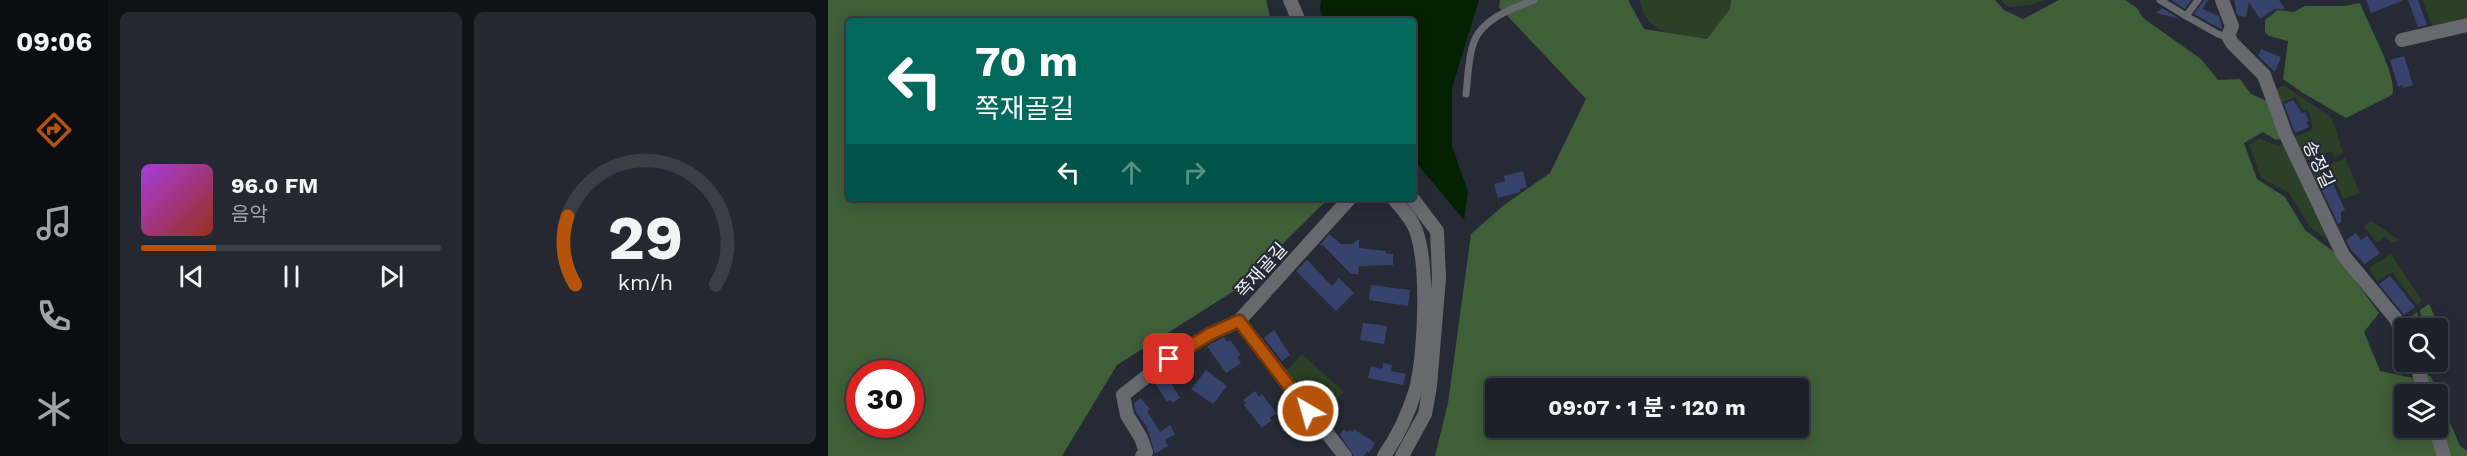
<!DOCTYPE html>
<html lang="ko">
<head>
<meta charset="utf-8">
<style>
  body { margin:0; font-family:"Work Sans","Noto Sans KR",sans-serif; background:#252830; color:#f1f3f6; height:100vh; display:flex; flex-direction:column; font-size:22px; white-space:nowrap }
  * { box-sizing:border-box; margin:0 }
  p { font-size:20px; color:#a0a3a8 }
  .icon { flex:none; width:33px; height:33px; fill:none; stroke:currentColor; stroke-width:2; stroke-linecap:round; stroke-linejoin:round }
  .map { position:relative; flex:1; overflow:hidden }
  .drawer { display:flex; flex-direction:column; gap:12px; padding:12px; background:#0f1216; width:720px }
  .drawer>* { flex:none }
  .top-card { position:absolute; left:18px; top:18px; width:570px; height:183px; border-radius:6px; box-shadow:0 3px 15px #0003,0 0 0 2px #3a3e45; background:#00695c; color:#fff; overflow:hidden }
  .buttons { position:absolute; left:1566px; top:318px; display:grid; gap:12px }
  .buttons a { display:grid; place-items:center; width:54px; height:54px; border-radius:6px; background:#1c2028; box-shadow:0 3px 15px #0003,0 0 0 2px #3a3e45; font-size:30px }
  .speed { position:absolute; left:18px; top:360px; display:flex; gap:12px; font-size:30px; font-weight:700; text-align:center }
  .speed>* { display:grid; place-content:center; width:78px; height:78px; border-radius:50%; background:#1c2028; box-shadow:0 3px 15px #0003,0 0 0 2px #3a3e45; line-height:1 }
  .speed .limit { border:9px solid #d22; background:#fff; color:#111 }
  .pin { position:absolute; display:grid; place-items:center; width:51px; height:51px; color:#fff; margin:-26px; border-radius:12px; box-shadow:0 3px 9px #0006 }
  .me { position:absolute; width:66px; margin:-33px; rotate:322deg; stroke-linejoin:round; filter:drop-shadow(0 0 4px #0008) }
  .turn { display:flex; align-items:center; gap:21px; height:126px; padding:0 30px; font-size:27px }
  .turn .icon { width:78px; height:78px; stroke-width:2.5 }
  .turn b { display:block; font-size:42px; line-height:51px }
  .lanes { display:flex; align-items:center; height:57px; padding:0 30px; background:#0003; justify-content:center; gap:30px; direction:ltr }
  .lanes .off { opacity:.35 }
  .drawer .widget { flex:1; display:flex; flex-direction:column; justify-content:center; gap:9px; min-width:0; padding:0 21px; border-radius:9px; background:#252830 }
  .drawer .dial { align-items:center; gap:0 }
  .dial svg { height:156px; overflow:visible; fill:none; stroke:#3a3e45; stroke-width:7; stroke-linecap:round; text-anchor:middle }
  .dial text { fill:#f1f3f6; stroke:none }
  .song { display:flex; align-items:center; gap:18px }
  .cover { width:72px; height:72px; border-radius:9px; background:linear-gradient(135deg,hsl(280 70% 55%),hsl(10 70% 35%)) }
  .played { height:6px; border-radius:3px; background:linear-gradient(90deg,#b45309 25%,#3a3e45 25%) }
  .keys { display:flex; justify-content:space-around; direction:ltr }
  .drawer .tiles { flex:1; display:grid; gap:12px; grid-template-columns:repeat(2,1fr) }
  .trip { position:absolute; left:657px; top:378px; width:324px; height:60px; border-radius:6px; background:#1c2028; box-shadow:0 3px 15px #0003,0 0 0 2px #3a3e45; font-weight:700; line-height:60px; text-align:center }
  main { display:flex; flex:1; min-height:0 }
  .menu { display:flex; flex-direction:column; width:108px; justify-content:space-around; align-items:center; background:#0b0d10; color:#a0a3a8 }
  .menu .icon { width:42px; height:42px }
  .menu .current { color:#b45309 }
  .menu b { font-size:27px; color:#f1f3f6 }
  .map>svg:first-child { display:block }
</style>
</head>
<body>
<main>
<nav class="menu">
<b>09:06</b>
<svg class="icon current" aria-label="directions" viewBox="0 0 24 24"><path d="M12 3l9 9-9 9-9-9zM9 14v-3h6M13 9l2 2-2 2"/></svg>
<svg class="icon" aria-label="music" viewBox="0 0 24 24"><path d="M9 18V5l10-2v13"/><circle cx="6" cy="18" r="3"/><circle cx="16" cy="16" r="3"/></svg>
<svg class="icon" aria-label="phone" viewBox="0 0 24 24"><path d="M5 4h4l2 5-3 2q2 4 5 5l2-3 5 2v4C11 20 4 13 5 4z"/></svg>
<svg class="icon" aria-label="climate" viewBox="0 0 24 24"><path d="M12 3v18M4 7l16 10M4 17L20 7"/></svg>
</nav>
<section class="drawer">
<div class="tiles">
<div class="widget">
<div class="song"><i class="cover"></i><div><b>96.0 FM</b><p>음악</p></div></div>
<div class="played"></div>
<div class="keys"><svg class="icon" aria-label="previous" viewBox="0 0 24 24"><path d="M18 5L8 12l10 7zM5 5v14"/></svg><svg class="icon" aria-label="pause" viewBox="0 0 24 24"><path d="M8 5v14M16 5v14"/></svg><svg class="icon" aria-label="next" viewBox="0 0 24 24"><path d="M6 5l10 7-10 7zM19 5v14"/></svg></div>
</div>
<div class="widget dial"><svg viewBox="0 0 100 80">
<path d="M14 69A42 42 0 1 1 86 69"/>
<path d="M14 69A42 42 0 0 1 10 34" stroke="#b45309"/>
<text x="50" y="56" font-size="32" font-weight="700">29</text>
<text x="50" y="72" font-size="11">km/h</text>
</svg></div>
</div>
</section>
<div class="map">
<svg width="1639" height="456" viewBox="0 0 1639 456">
  <rect width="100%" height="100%" fill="#262a35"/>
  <g fill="#2b4026">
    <path d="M812,0H903L902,9L879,39C849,34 818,37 812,0Z"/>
    <path d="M1173,0H1216L1204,5L1180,7Z"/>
    <path d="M1594,0H1639V17L1605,27Z"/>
    <path d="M1456,85L1504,118L1515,153L1506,157L1503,151L1475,162L1465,138L1484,130V122L1479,109L1475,111L1467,97L1452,104L1447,90Z"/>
    <path d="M1431,138L1450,146L1455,144L1500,240L1482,227L1461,193L1433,178L1421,145Z"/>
    <path d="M1517,158L1532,193L1515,199L1504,174L1487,181L1484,172Z"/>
    <path d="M1543,221L1545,222L1571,240L1565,243L1557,237L1549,242L1536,227Z"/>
    <path d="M1563,254L1594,301L1589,305L1564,272L1549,281L1541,268Z"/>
    <path d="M474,354L516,392L500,410L458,371Z"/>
  </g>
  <g fill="#3f5f38" fill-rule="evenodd">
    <path d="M0,0H438L443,21H21V198H501L409,289L289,365L234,456H0ZM32,374H82V424H32Z"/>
    <path d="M672,0H800L816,29L879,39L902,9L903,0H1167L1176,10L1195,19L1231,0H1297L1309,8L1315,18L1373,59L1390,80L1412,79L1423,94L1439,101L1453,139L1448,140L1435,132L1416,143L1429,179L1457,197L1477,230L1506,252L1551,313L1536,332L1552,371L1585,378L1591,394H1576V428H1602L1611,456H607L620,403L643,234L676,205L722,173L758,99L671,7ZM668,388H970V428H668Z"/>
    <path d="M1532,3C1539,23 1571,78 1564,95L1518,118L1475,93L1455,79L1460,41L1441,36L1437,32V20L1450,10L1466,12L1477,6H1516Z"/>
    <path d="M1601,304L1614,332L1610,334V328H1595L1592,310Z"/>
    <path d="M1589,312L1593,328H1579L1576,322Z"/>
    <path d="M1595,371L1603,377L1632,446L1639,451V456H1623L1610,415V394H1603Z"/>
  </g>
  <path fill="#042100" d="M493,0H651L624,88V146L640,192L636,220L585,159V21H497L492,10Z"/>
  <g fill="#37436c">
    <path d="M1343,0H1363L1357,9Z"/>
    <path d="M1376,0H1380L1375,9L1391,16L1394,26L1393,29L1366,14Z"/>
    <path d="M1406,0H1451L1457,9H1446L1432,19L1421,2L1418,17L1409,15Z"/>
    <path d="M1538,0H1574V1L1543,13Z"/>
    <path d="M1580,0H1590L1599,25L1590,27Z"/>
    <path d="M1334,8L1352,19L1328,13Z"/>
    <path d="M1433,49L1453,57L1447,72L1430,56Z"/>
    <path d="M1576,56L1585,85L1575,88L1574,85L1570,87L1562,60Z"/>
    <path d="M1465,100L1474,113L1477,112L1481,121L1478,122L1481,127L1467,133L1456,104Z"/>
    <path d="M695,171L699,187L692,189V192L670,198L666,184L677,181L676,176Z"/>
    <path d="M1502,177L1517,210L1513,212V222L1510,224L1492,186L1494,180Z"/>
    <path d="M1528,233L1533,240L1539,236L1552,253L1537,264L1523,250L1518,240Z"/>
    <path d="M501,234L513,244H524L531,239V248L558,251V254H565V265L531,266L530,274H523L496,246L492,245Z"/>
    <path d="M479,260L504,286L511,278L526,293L508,311L468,271Z"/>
    <path d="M1562,276L1587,307L1576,315L1551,284Z"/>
    <path d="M543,285L582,290L580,306L541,300Z"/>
    <path d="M535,323L559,326L556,344L532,340Z"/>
    <path d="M446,330L462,355L454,361L436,338Z"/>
    <path d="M396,337L399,342L402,340L413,355L409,357L413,363L398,373L379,346Z"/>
    <path d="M555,363L564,365L563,371L578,374L575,385L540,378L543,366L554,369Z"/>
    <path d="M378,370L399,386L385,404L363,389Z"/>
    <path d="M337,373L352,398L344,403L342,400L339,402L327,383Z"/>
    <path d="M427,391L431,397L434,394L448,413L442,418L444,420L434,428L416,405L418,403L415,400Z"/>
    <path d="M312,398L322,409L319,411L332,432L342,425L347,434L337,440L340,446L327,454L319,427L308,412L306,404Z"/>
    <path d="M526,429L547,443L541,453L539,451L536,456H526L512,435L515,430L520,432L521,430L525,432Z"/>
  </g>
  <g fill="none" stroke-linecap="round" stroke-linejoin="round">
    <g stroke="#67696f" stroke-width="7">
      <path d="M1332,0L1358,16"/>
      <path d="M1370,0L1358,16L1390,34L1401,38"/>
      <path d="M638,94C640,78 640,57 646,42C654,19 685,8 706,0"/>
    </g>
    <g stroke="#67696f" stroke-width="14">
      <path d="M462,0L471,21"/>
      <path d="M1394,0L1404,26L1400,36L1404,43L1436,75L1458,135L1515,255L1568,319L1576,337"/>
      <path d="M1574,40L1639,25"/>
      <path d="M411,321L517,456"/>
      <path d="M1588,362L1597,394"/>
      <path d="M1607,428L1616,456"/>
      <path d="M314,456L318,452L313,438L299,415L295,395L341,359L382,334L411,321L522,198"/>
      <path d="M556,456C570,436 581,412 588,389C597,355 602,255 585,224C580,215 572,206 565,198"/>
      <path d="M574,456L597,414L602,386L611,278L609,231L584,198"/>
    </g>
  </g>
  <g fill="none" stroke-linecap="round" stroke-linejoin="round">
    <g stroke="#753606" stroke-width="15">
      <path id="route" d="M341,359L382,334L411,321L480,411"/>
    </g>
    <use href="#route" stroke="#b45309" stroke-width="10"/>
  </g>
  <g text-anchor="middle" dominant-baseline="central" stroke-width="4.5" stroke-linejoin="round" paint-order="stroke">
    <g font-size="18" fill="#edf0f8" stroke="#262a35">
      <text transform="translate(1491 164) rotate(65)">송정길</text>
      <text transform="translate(433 270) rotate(-48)">쪽재골길</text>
    </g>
  </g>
</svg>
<div class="buttons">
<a><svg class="icon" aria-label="search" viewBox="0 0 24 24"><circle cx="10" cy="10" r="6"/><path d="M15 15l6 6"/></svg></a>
<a><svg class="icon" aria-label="layers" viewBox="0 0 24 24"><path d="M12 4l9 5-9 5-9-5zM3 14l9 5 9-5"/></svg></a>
</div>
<div class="speed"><div class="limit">30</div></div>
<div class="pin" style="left:341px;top:359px;background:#d93025"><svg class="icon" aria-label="arrive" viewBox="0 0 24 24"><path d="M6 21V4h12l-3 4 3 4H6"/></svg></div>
<svg class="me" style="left:480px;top:411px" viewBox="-20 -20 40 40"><circle r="17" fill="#b45309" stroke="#fff" stroke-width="3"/><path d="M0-11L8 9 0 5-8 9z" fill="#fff"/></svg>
<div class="trip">09:07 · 1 분 · 120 m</div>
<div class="top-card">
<div class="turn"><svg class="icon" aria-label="left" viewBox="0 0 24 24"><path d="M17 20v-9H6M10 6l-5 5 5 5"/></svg><div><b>70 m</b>쪽재골길</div></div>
<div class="lanes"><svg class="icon" aria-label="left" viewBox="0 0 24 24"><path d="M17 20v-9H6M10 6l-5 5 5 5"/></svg><svg class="icon off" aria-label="ahead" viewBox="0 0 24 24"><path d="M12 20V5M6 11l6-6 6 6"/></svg><svg class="icon off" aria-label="right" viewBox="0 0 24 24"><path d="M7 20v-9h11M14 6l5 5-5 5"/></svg></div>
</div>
</div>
</main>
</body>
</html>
